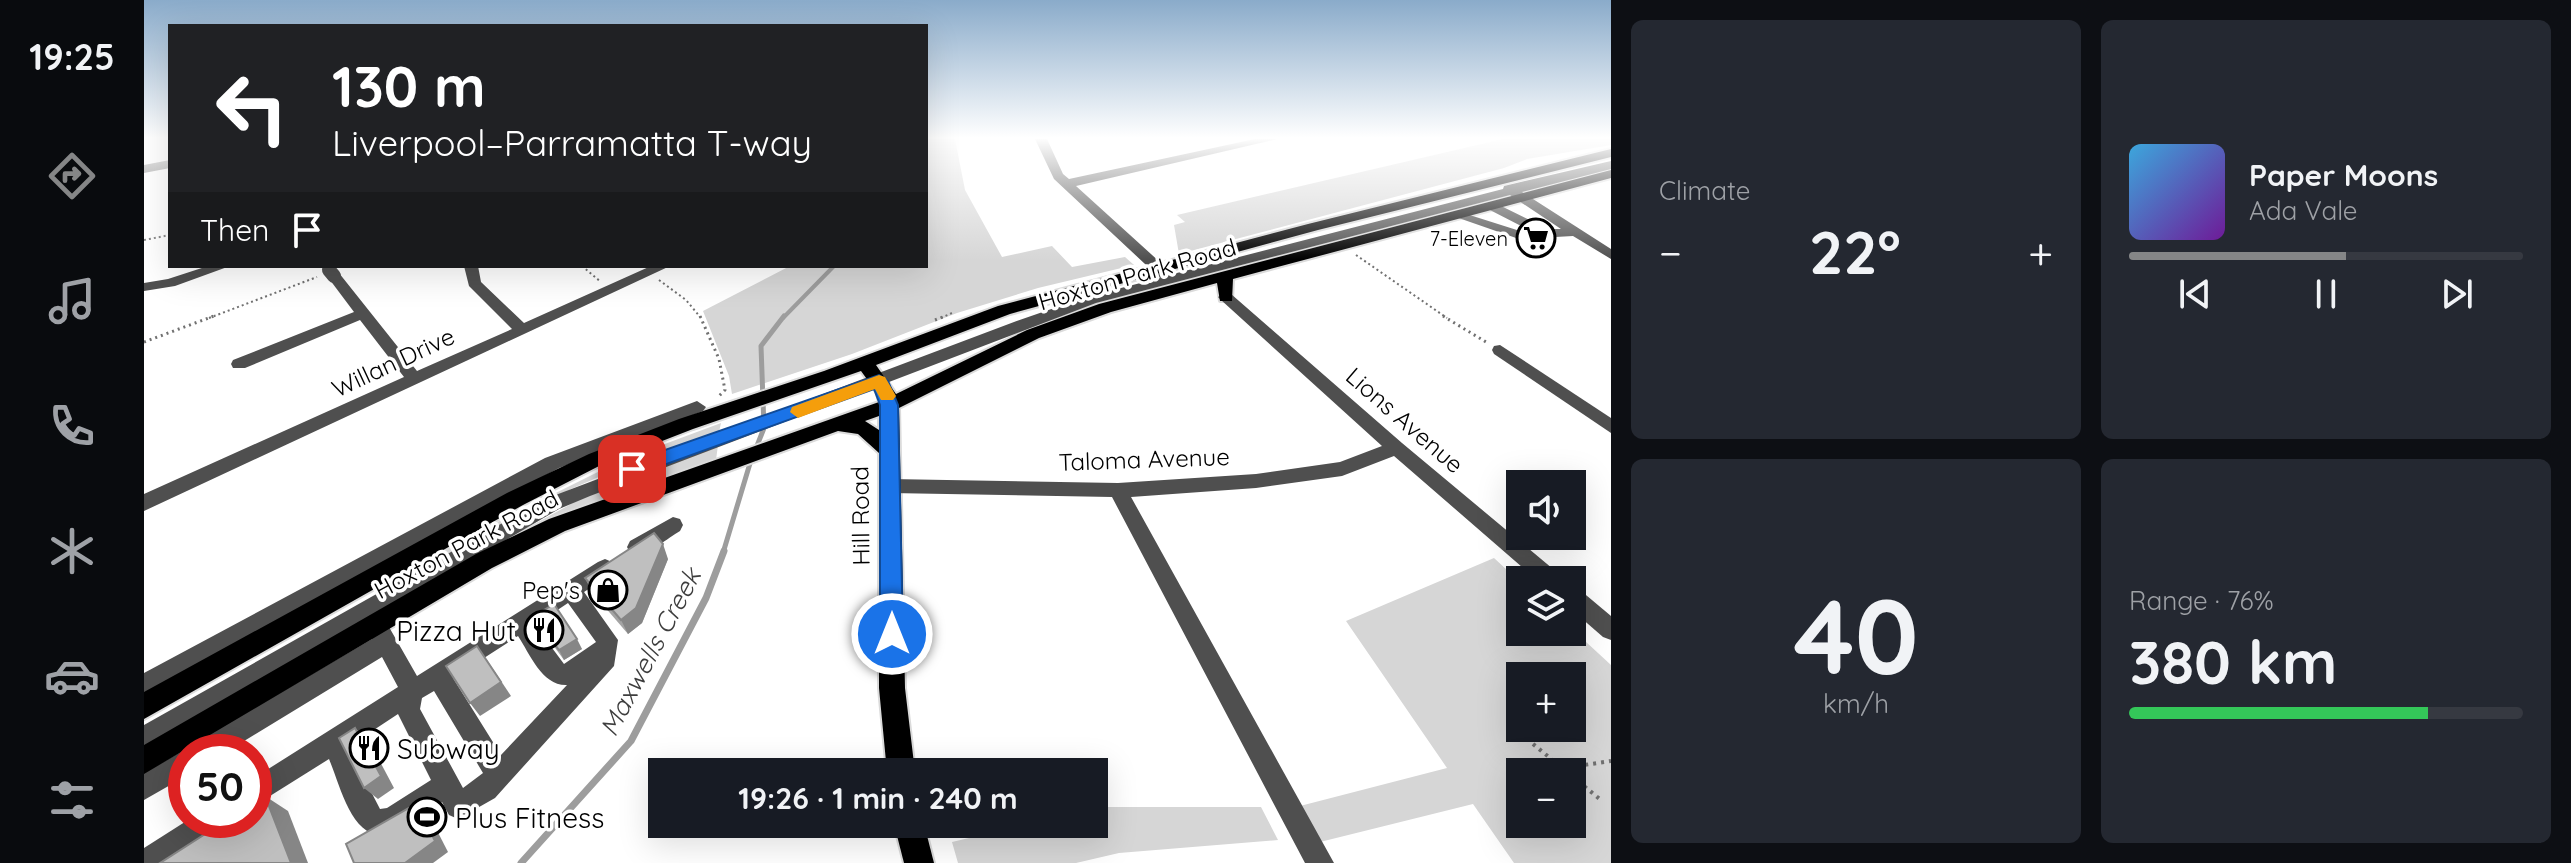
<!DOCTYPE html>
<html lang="en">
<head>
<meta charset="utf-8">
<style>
  body { margin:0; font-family:Quicksand,sans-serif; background:#242831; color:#f1f3f6; height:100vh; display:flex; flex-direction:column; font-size:30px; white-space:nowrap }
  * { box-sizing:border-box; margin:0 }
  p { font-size:26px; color:#9ea1a6 }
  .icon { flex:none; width:44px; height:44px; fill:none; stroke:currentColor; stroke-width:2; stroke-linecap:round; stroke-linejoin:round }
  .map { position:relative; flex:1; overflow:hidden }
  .drawer { display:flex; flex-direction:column; gap:20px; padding:20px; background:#0d0f14; width:960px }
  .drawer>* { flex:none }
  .top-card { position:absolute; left:24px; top:24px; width:760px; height:244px; border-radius:0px; box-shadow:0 8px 32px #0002; background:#202124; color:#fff; overflow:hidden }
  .buttons { position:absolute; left:1362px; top:470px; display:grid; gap:16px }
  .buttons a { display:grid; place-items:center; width:80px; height:80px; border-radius:0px; background:#171b24; box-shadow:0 8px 32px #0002; font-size:40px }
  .speed { position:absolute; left:24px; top:734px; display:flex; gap:16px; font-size:40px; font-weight:700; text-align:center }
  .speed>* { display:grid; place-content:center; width:104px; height:104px; border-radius:50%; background:#171b24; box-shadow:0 8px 32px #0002; line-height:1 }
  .speed .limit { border:12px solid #d22; background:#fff; color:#111 }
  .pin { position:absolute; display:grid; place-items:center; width:68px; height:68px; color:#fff; margin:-34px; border-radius:16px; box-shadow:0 4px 12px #0006 }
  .me { position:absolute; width:88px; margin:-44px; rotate:0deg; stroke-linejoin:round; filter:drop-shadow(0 0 6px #0008) }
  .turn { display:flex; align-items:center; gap:28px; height:168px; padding:0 32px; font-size:36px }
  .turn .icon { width:104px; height:104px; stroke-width:2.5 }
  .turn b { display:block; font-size:56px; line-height:68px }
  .then { display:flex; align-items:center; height:76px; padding:0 32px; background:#0003; gap:16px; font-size:30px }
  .big { font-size:60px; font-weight:800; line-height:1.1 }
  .drawer .card { flex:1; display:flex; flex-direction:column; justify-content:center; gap:12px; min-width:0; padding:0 28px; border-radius:12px; background:#242831 }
  .drawer .dial { align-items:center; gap:0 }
  .dial b { font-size:104px; line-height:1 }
  .song { display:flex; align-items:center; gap:24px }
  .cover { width:96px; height:96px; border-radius:12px; background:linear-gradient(135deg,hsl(200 70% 55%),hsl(280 70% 35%)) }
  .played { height:8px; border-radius:4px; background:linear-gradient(90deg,#858687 55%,#363941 55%) }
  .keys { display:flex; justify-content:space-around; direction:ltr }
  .heat { display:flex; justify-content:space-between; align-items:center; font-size:44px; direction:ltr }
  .charge { height:12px; border-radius:6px; background:linear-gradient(90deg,#34c759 76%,#363941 0) }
  .drawer .tiles { flex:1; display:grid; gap:20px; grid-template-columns:repeat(2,1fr) }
  .trip { position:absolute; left:504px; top:758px; width:460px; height:80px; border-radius:0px; background:#171b24; box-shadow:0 8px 32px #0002; font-weight:800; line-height:80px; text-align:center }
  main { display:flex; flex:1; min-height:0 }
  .tab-bar { display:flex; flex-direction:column; width:144px; justify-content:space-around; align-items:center; background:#090b0e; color:#9ea1a6 }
  .tab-bar .icon { width:56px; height:56px }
  .tab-bar .selected { color:#858687 }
  .tab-bar b { font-size:36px; color:#f1f3f6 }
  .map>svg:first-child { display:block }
</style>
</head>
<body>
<main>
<nav class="tab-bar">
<b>19:25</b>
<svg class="icon selected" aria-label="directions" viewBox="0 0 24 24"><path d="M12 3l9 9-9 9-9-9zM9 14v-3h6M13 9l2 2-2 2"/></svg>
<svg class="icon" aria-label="music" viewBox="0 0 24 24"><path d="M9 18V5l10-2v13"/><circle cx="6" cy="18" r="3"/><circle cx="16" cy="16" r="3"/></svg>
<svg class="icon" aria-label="phone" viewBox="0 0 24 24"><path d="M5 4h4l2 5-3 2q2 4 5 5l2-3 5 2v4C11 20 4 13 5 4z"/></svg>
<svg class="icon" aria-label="climate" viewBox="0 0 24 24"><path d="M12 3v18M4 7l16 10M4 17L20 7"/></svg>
<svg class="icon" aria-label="car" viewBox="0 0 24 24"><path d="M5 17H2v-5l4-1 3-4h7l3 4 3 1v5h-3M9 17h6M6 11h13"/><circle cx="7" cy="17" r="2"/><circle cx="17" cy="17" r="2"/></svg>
<svg class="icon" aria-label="filters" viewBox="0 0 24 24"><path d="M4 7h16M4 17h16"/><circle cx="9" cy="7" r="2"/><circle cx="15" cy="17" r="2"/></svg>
</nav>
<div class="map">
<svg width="1467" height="863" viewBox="0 0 1467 863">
  <rect width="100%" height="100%" fill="#fff"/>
  <g fill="#d6d6d6" fill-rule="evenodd">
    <path d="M782,139H811L821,190L858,257L908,246L928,267L981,257L990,265L894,288L813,313L708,354L588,394L585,376L559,311L646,266H782Z"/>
    <path d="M1359,139H1467V145L1383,159L1360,168L1035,254L1030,225L1041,222L1033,215Z"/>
    <path d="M577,423L575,432L503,456L427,489L271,573L269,564L478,460Z"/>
    <path d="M574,445L572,460L432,511L302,573L436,499Z"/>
    <path d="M1350,558L1376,582V632H1428V629L1467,665V863H1370L1329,804L1176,842L1156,806L1303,768L1202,621ZM1376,676H1428V728H1376ZM1376,772H1428V824H1376Z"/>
    <path d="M959,807H1117L1134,840L975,853L932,863H814L808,842L885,824H950V809Z"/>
  </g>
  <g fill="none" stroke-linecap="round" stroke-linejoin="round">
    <path stroke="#9d9d9d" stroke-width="4" d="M639,318L690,266"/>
    <g stroke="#9d9d9d" stroke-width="5">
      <path d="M611,451L620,428L617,346L640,316"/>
      <path d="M579,553L607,460"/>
    </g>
    <path stroke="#9d9d9d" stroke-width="7" d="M377,863L487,741L562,598L580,551"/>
    <g stroke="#dbdbdb" stroke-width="4">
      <g id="major">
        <path d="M1467,149V157L1174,230L866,314L732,365L752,394L883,330L955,304L1467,170V178L1089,279L1088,301H1076L1073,283L967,312L895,338L755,408L761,688L771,772H743L735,688V453L714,434L694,431L421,531L348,568L0,774V745L332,554L405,519L735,402L733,393L717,371L549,429L459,464L379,505L0,719V692L363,493L445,454L535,419L680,371L854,306L1164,224ZM735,416V430L721,421Z"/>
        <path d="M750,824H780L790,863H760Z"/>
      </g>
    </g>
    <g stroke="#717171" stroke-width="2" stroke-dasharray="2 3" stroke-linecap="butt">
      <path d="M0,240L26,235"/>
      <path d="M1212,255L1303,318"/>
      <path d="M438,266L457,282"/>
      <path d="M515,280L542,300L557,318"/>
      <path d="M65,318L173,277"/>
      <path d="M797,318L810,312"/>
    </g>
    <g stroke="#717171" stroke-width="3" stroke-dasharray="2 4" stroke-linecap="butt">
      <path d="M556,316L575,359L581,390L574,397"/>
      <path d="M1299,316L1342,342"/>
      <path d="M791,320L801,316"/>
      <path d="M0,342L70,316"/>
    </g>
    <g stroke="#717171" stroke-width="4" stroke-dasharray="3 5" stroke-linecap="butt">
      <path d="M1389,744L1423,772"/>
      <path d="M1427,772L1440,765L1467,761"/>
      <path d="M1428,776L1458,801"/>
    </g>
    <g fill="#4f4f4f" fill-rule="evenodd">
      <path d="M891,139H903L919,174L925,179L1111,139H1133L932,186L1029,274L1359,189L1360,186L1467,161V169L1378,192L1467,249V259L1429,236L1375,239L1306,215L1313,211L1376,231L1385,230L1344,209V203L1349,202L1404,229H1417L1366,195L952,303L446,496L415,509L237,613L273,676L454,562L461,559L468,562L471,568L468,574L440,592L474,640L470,666L351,798L314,819L305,815L298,802C285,812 271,822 256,830C211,854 198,790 185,759L110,806V778L254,687L238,657L82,752H42V776L0,800V773L42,749L47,751L50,743L228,639L220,623L0,750V725L401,499L870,322L942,297L1016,278L910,179ZM424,603L452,642L420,664L391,625ZM374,636C386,654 398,686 423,685L357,755L309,678ZM290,691L339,773L319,788L276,709L278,698ZM254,714L287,780L243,808L236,809L204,747Z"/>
      <path d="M26,160V168L0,173V165Z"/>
      <path d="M64,266H86L31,286L0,291V283L24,279Z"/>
      <path d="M320,266H334L337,282L380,323L507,266H526L0,511V494L260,377L216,320L101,368H89L87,364L89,360L210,312L183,276L185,273H195L273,371L368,329L325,286Z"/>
      <path d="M1082,292L1087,294L1258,443L1415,574L1419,580H1393L1250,456L1198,476L1112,488L987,497L1190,863H1161L968,497L746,493L739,491L736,486L739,481L746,479L974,483L1112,474L1196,462L1238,446L1077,300L1074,297Z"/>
      <path d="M1356,345L1467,418V433L1350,354L1348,350L1350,346Z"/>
      <path d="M553,401L562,407L559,411L415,468L0,696V673L401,458Z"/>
      <path d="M529,517L536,519L539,525L536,531C522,539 502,558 486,553L483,547L486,541Z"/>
      <path d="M1428,588L1436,590L1467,616V640L1459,637L1428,610Z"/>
      <path d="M44,820H81L77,829L25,863H0V848Z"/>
    </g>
    <use href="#major" fill="#000" fill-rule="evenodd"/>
    <path stroke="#4f4f4f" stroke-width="14" d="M185,270L190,276"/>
  </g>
  <g fill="#a4a4a4">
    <path d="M524,559L498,623L484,634L448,592L441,578Z"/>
    <path d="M390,616L438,649L420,660L395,626Z"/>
  </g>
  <g fill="#868686">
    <path d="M519,544L524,559L498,623L484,634L477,620Z"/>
    <path d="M433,639L438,649L420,660L415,650Z"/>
    <path d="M343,660L367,696L336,716L326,703Z"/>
    <path d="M211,728L225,741L250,788L234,799L220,788Z"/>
    <path d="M121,796L144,811L164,863H147Z"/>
    <path d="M272,804L285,815L304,852L289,863H261Z"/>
  </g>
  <g fill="#bfbfbf" stroke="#868686" stroke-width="2">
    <path d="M510,533L519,544L492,608L477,620L441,578Z"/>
    <path d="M410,604L433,639L415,650L390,616Z"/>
    <path d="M333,646L357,682L326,703L302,666Z"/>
    <path d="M211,728L237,776L220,788L195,738Z"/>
    <path d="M121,796L147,863H16L83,820H110V803Z"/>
    <path d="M272,804L291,841L261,863H210L202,844Z"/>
  </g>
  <linearGradient id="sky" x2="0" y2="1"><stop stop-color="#8aabca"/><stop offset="0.53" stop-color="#fff"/><stop offset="1" stop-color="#fff" stop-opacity="0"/></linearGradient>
  <rect width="1467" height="260" fill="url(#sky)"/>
  <path fill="#1a73e8" stroke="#114b97" stroke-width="2" d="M735,375L744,381L754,405L759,634L756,642L748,644L740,642L736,634V405L730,389L495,474L488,477L479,469L481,464Z"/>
  <path fill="#f59e0b" d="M735,375L741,377L752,396L749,400H737L731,389L654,418L646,412L648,407Z"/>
  <defs>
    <g id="supermarket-ring" transform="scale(2)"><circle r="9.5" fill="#fff" stroke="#000" stroke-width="1.5"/><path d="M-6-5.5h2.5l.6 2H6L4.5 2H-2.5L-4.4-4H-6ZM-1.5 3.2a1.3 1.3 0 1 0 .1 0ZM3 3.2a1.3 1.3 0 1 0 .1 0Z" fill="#000"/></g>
    <g id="shop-ring" transform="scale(2)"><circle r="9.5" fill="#fff" stroke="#000" stroke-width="1.5"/><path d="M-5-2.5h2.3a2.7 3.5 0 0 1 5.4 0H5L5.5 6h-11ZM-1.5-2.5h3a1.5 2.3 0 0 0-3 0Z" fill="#000"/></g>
    <g id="restaurant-ring" transform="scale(2)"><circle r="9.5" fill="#fff" stroke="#000" stroke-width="1.5"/><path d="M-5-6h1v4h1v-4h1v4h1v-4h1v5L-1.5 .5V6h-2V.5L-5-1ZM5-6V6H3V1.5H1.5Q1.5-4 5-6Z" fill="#000"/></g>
    <g id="stadium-ring" transform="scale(2)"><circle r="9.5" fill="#fff" stroke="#000" stroke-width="1.5"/><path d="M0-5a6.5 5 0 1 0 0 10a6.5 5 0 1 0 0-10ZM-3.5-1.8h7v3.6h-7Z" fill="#000"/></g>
  </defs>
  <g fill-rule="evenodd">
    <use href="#supermarket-ring" x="1392" y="238"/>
    <use href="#shop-ring" x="464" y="590"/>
    <use href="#restaurant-ring" x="400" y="630"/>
    <use href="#restaurant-ring" x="225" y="748"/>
    <use href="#stadium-ring" x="283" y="817"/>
  </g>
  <g text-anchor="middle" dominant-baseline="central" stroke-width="7" stroke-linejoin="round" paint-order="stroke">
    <g font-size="20" fill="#000" stroke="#fff" text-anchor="end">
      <text x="1364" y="238">7-Eleven</text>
    </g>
    <g font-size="24" fill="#000" stroke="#fff">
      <text transform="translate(993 274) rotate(-16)">Hoxton Park Road</text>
      <text transform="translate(249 362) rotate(-25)">Willan Drive</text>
      <text transform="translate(1261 420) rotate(41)">Lions Avenue</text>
      <text transform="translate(1000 459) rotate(-2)">Taloma Avenue</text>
      <text transform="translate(716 516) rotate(-91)">Hill Road</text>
      <text transform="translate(322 544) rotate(-28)">Hoxton Park Road</text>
    </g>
    <g font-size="24" fill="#000" stroke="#fff" text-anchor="end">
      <text x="436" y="590">Pep's</text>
    </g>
    <g font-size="26" font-style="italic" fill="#3e3e3e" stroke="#fff">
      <text transform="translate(506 652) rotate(-62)">Maxwells Creek</text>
    </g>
    <g font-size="28" fill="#000" stroke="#fff" text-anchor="start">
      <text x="372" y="630" text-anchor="end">Pizza Hut</text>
      <text x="253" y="748">Subway</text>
      <text x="311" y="817">Plus Fitness</text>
    </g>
  </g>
</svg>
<div class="buttons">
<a><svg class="icon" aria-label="sound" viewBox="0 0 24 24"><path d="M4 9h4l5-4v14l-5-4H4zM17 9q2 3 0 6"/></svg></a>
<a><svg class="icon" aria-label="layers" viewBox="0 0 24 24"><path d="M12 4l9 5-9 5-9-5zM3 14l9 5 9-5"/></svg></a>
<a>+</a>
<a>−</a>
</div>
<div class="speed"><div class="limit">50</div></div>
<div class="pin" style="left:488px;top:469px;background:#d93025"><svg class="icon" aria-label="arrive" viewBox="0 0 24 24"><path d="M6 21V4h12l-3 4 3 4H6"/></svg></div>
<svg class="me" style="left:748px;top:634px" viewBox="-20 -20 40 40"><circle r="17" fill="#1a73e8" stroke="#fff" stroke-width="3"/><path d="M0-11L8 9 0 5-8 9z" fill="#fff"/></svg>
<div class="trip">19:26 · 1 min · 240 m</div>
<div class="top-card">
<div class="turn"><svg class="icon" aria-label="left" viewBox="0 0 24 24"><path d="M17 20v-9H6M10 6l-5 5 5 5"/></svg><div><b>130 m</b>Liverpool–Parramatta T-way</div></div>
<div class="then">Then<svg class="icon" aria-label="arrive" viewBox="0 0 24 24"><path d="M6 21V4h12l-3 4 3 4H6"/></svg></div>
</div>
</div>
<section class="drawer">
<div class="tiles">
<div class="card"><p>Climate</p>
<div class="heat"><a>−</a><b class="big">22°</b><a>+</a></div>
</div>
<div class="card">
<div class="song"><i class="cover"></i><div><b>Paper Moons</b><p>Ada Vale</p></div></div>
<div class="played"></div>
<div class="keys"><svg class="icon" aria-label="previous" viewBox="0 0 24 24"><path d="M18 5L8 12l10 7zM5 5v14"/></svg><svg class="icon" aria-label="pause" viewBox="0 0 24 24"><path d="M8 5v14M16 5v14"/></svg><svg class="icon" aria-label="next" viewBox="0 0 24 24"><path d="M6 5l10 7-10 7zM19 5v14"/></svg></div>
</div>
<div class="card dial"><b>40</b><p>km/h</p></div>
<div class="card"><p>Range · 76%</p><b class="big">380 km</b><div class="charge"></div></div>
</div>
</section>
</main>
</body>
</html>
